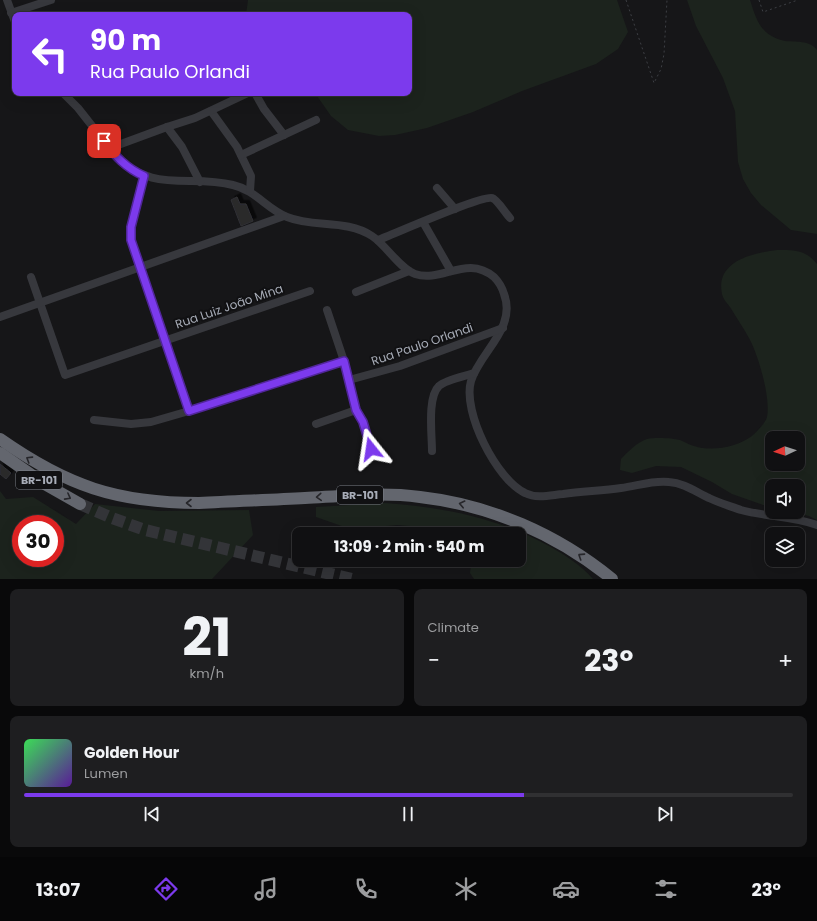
<!DOCTYPE html>
<html lang="en">
<head>
<meta charset="utf-8">
<style>
  body { margin:0; font-family:Poppins,sans-serif; background:#1e1e20; color:#f1f3f6; height:100vh; display:flex; flex-direction:column; font-size:15px; white-space:nowrap }
  * { box-sizing:border-box; margin:0 }
  p { font-size:13px; color:#9c9d9f }
  .icon { flex:none; width:22px; height:22px; fill:none; stroke:currentColor; stroke-width:2; stroke-linecap:round; stroke-linejoin:round }
  .map { position:relative; height:579px; overflow:hidden }
  .side { display:flex; flex-direction:column; gap:10px; padding:10px; background:#09090a; flex:1 }
  .side>* { flex:none }
  .guide { position:absolute; left:12px; top:12px; width:400px; height:84px; border-radius:8px; box-shadow:0 4px 16px #0002,0 0 0 1px #303032; background:#7c3aed; color:#fff; overflow:hidden }
  .needle { width:26px; rotate:266deg }
  .buttons { position:absolute; left:765px; top:431px; display:grid; gap:8px }
  .buttons a { display:grid; place-items:center; width:40px; height:40px; border-radius:8px; background:#101012; box-shadow:0 4px 16px #0002,0 0 0 1px #303032; font-size:20px }
  .speed { position:absolute; left:12px; top:515px; display:flex; gap:8px; font-size:20px; font-weight:700; text-align:center }
  .speed>* { display:grid; place-content:center; width:52px; height:52px; border-radius:50%; background:#101012; box-shadow:0 4px 16px #0002,0 0 0 1px #303032; line-height:1 }
  .speed .limit { border:6px solid #d22; background:#fff; color:#111 }
  .pin { position:absolute; display:grid; place-items:center; width:34px; height:34px; color:#fff; margin:-17px; border-radius:8px; box-shadow:0 2px 6px #0006 }
  .me { position:absolute; width:44px; margin:-22px; rotate:345deg; stroke-linejoin:round; filter:drop-shadow(0 0 3px #0008) }
  .turn { display:flex; align-items:center; gap:14px; height:84px; padding:0 12px; font-size:18px }
  .turn .icon { width:52px; height:52px; stroke-width:2.5 }
  .turn b { display:block; font-size:28px; line-height:34px }
  .big { font-size:30px; font-weight:700; line-height:1.1 }
  .side .widget { flex:1; display:flex; flex-direction:column; justify-content:center; gap:6px; min-width:0; padding:0 14px; border-radius:8px; background:#1e1e20 }
  .side .dial { align-items:center; gap:0 }
  .dial b { font-size:52px; line-height:1 }
  .song { display:flex; align-items:center; gap:12px }
  .cover { width:48px; height:48px; border-radius:6px; background:linear-gradient(135deg,hsl(130 70% 55%),hsl(270 70% 35%)) }
  .played { height:4px; border-radius:2px; background:linear-gradient(90deg,#7c3aed 65%,#303032 65%) }
  .keys { display:flex; justify-content:space-around; direction:ltr }
  .heat { display:flex; justify-content:space-between; align-items:center; font-size:22px; direction:ltr }
  .side .tiles { flex:1; display:grid; gap:10px; grid-template-columns:1fr 1fr }
  .widget:last-child { grid-column:span 2 }
  .trip { position:absolute; left:292px; top:527px; width:234px; height:40px; border-radius:8px; background:#101012; box-shadow:0 4px 16px #0002,0 0 0 1px #303032; font-weight:700; line-height:40px; text-align:center }
  .dock { display:flex; height:64px; justify-content:space-around; align-items:center; background:#060607; color:#9c9d9f }
  .dock .icon { width:28px; height:28px }
  .dock .selected { color:#7c3aed }
  .dock b { font-size:18px; color:#f1f3f6 }
  .map>svg:first-child { display:block }
</style>
</head>
<body>
<div class="map">
<svg width="817" height="579" viewBox="0 0 817 579">
  <defs>
    <filter id="shadow"><feDropShadow dx="3.5" dy="-3.5" stdDeviation="0" flood-color="#0009"/></filter>
  </defs>
  <rect width="100%" height="100%" fill="#161618"/>
  <g fill="#1c231d" fill-rule="evenodd">
    <path d="M248,0H617L628,32L618,49L596,64L522,91L473,112L427,128L395,135L379,136L348,130L331,116L315,93H409V15H246Z"/>
    <path d="M687,0H750C754,12 758,28 770,35C774,38 780,40 785,41C795,42 810,40 817,50V234L791,230L761,205L751,193L743,179L738,162L735,111L723,78L696,26Z"/>
    <path d="M777,250C795,250 806,250 817,264V520L809,516L791,512H798V486H772V508L732,494L712,482L681,467L656,466L632,473L620,470L621,459C628,452 637,442 647,439C655,437 673,438 680,440C685,442 690,445 694,446C712,452 737,447 752,436C757,431 765,424 767,417C771,398 758,354 749,338C743,327 736,317 730,307C727,303 723,299 722,294C715,261 753,253 777,250ZM772,438H798V464H772Z"/>
    <path d="M0,491L6,499L33,497L76,524L95,504L159,511L249,510L253,535L212,579H0ZM21,524H55V558H21Z"/>
    <path d="M385,503C443,507 498,518 549,546C565,555 581,565 593,579H474L470,573L471,565L475,560H519V534H462L435,528L397,525L375,527L356,531L316,517V507Z"/>
  </g>
  <g fill="#29292c" stroke="#303034" filter="url(#shadow)">
    <path d="M237,197L240,204H246L253,221L241,226L231,200Z"/>
    <path d="M0,464L11,473L6,479L0,474Z"/>
  </g>
  <g fill="none" stroke-linecap="round" stroke-linejoin="round">
    <path stroke="#333438" stroke-width="12" stroke-dasharray="12 6" stroke-linecap="butt" d="M80,504L112,518L145,530L352,579"/>
    <g stroke="#3d3f44" stroke-width="1" stroke-dasharray="2 3" stroke-linecap="butt">
      <path d="M626,0L654,83L661,69L664,54L667,0"/>
      <path d="M759,0L763,12L798,0"/>
    </g>
    <g stroke="#37383d" stroke-width="8">
      <path d="M7,0L15,22"/>
      <path d="M11,13L51,0"/>
      <path d="M63,93L78,108L115,155C152,194 190,174 233,185C255,190 267,209 287,217C314,228 346,219 372,236C386,245 400,269 415,274C442,283 467,254 494,277C499,282 502,287 504,294C517,328 480,352 471,381C462,412 497,480 525,493C537,499 551,495 563,494C583,491 602,491 621,488C637,486 653,480 669,482C684,483 696,492 709,498C719,503 730,506 741,510C767,517 792,516 817,525"/>
      <path d="M255,93L264,109L284,135"/>
      <path d="M211,111L237,147L251,176L250,191"/>
      <path d="M167,127L182,147L200,182"/>
      <path d="M110,148L167,127L195,118L248,93"/>
      <path d="M241,155L316,120"/>
      <path d="M144,176L131,227V240L189,411"/>
      <path d="M437,188L455,209"/>
      <path d="M423,222L451,271"/>
      <path d="M378,240C394,234 482,195 492,198C497,199 506,214 510,218"/>
      <path d="M31,277L65,375L310,291"/>
      <path d="M356,292L409,271"/>
      <path d="M327,310L344,361L356,410L363,422L371,449"/>
      <path d="M0,317L284,216"/>
      <path d="M349,380L400,366L503,328"/>
      <path d="M94,420L131,424L151,422L189,411L344,361"/>
      <path d="M316,424L356,410"/>
      <path d="M432,451C432,435 427,397 439,386C445,380 465,376 474,373"/>
    </g>
    <g stroke="#63666e" stroke-width="12">
      <path d="M0,439C67,486 117,503 199,503C234,501 270,500 305,498C343,496 382,492 420,497C490,505 557,534 612,579"/>
      <path d="M0,453L43,483L80,504"/>
    </g>
  </g>
  <defs><path id="oneway-chevron" d="M-2-3.5L2.5 0L-2 3.5" fill="none" stroke-width="1.6" stroke-linecap="round" stroke-linejoin="round"/></defs>
  <g stroke="#26262a">
    <use href="#oneway-chevron" transform="translate(29 459) rotate(-148)"/>
    <use href="#oneway-chevron" transform="translate(68 497) rotate(28)"/>
    <use href="#oneway-chevron" transform="translate(319 497) rotate(176)"/>
    <use href="#oneway-chevron" transform="translate(189 503) rotate(180)"/>
    <use href="#oneway-chevron" transform="translate(462 504) rotate(-167)"/>
    <use href="#oneway-chevron" transform="translate(581 556) rotate(-147)"/>
  </g>
  <g fill="none" stroke-linecap="round" stroke-linejoin="round">
    <g stroke="#51269a" stroke-width="10">
      <path id="route" d="M104,141C115,156 126,168 144,176L131,227V240L189,411L344,361L356,410L363,422L371,449"/>
    </g>
    <use href="#route" stroke="#7c3aed" stroke-width="7"/>
  </g>
  <g text-anchor="middle" dominant-baseline="central" stroke-width="4" stroke-linejoin="round" paint-order="stroke">
    <g fill="#111113" stroke="#7b7e86" stroke-width="1">
      <rect x="16" y="471" width="46" height="18" rx="3"/>
      <rect x="337" y="486" width="46" height="18" rx="3"/>
    </g>
    <g font-size="11" font-weight="bold" fill="#a8adb8">
      <text x="39" y="480">BR-101</text>
      <text x="360" y="495">BR-101</text>
    </g>
    <g font-size="12" fill="#a8adb8" stroke="#111113">
      <text transform="translate(229 306) rotate(-19)">Rua Luiz João Mina</text>
      <text transform="translate(422 344) rotate(-19)">Rua Paulo Orlandi</text>
    </g>
  </g>
</svg>
<div class="buttons">
<a><svg class="needle" viewBox="-14 -14 28 28"><path d="M0-13l5 13h-10z" fill="#e53935"/><path d="M0 13l5-13h-10z" fill="#9c9d9f"/></svg></a>
<a><svg class="icon" aria-label="sound" viewBox="0 0 24 24"><path d="M4 9h4l5-4v14l-5-4H4zM17 9q2 3 0 6"/></svg></a>
<a><svg class="icon" aria-label="layers" viewBox="0 0 24 24"><path d="M12 4l9 5-9 5-9-5zM3 14l9 5 9-5"/></svg></a>
</div>
<div class="speed"><div class="limit">30</div></div>
<div class="pin" style="left:104px;top:141px;background:#d93025"><svg class="icon" aria-label="arrive" viewBox="0 0 24 24"><path d="M6 21V4h12l-3 4 3 4H6"/></svg></div>
<svg class="me" style="left:371px;top:449px" viewBox="-20 -20 40 40"><path d="M0-17L14 15 0 8-14 15z" fill="#7c3aed" stroke="#fff" stroke-width="4"/></svg>
<div class="trip">13:09 · 2 min · 540 m</div>
<div class="guide">
<div class="turn"><svg class="icon" aria-label="left" viewBox="0 0 24 24"><path d="M17 20v-9H6M10 6l-5 5 5 5"/></svg><div><b>90 m</b>Rua Paulo Orlandi</div></div>
</div>
</div>
<section class="side">
<div class="tiles">
<div class="widget dial"><b>21</b><p>km/h</p></div>
<div class="widget"><p>Climate</p>
<div class="heat"><a>−</a><b class="big">23°</b><a>+</a></div>
</div>
<div class="widget">
<div class="song"><i class="cover"></i><div><b>Golden Hour</b><p>Lumen</p></div></div>
<div class="played"></div>
<div class="keys"><svg class="icon" aria-label="previous" viewBox="0 0 24 24"><path d="M18 5L8 12l10 7zM5 5v14"/></svg><svg class="icon" aria-label="pause" viewBox="0 0 24 24"><path d="M8 5v14M16 5v14"/></svg><svg class="icon" aria-label="next" viewBox="0 0 24 24"><path d="M6 5l10 7-10 7zM19 5v14"/></svg></div>
</div>
</div>
</section>
<nav class="dock">
<b>13:07</b>
<svg class="icon selected" aria-label="directions" viewBox="0 0 24 24"><path d="M12 3l9 9-9 9-9-9zM9 14v-3h6M13 9l2 2-2 2"/></svg>
<svg class="icon" aria-label="music" viewBox="0 0 24 24"><path d="M9 18V5l10-2v13"/><circle cx="6" cy="18" r="3"/><circle cx="16" cy="16" r="3"/></svg>
<svg class="icon" aria-label="phone" viewBox="0 0 24 24"><path d="M5 4h4l2 5-3 2q2 4 5 5l2-3 5 2v4C11 20 4 13 5 4z"/></svg>
<svg class="icon" aria-label="climate" viewBox="0 0 24 24"><path d="M12 3v18M4 7l16 10M4 17L20 7"/></svg>
<svg class="icon" aria-label="car" viewBox="0 0 24 24"><path d="M5 17H2v-5l4-1 3-4h7l3 4 3 1v5h-3M9 17h6M6 11h13"/><circle cx="7" cy="17" r="2"/><circle cx="17" cy="17" r="2"/></svg>
<svg class="icon" aria-label="filters" viewBox="0 0 24 24"><path d="M4 7h16M4 17h16"/><circle cx="9" cy="7" r="2"/><circle cx="15" cy="17" r="2"/></svg>
<b>23°</b>
</nav>
</body>
</html>
